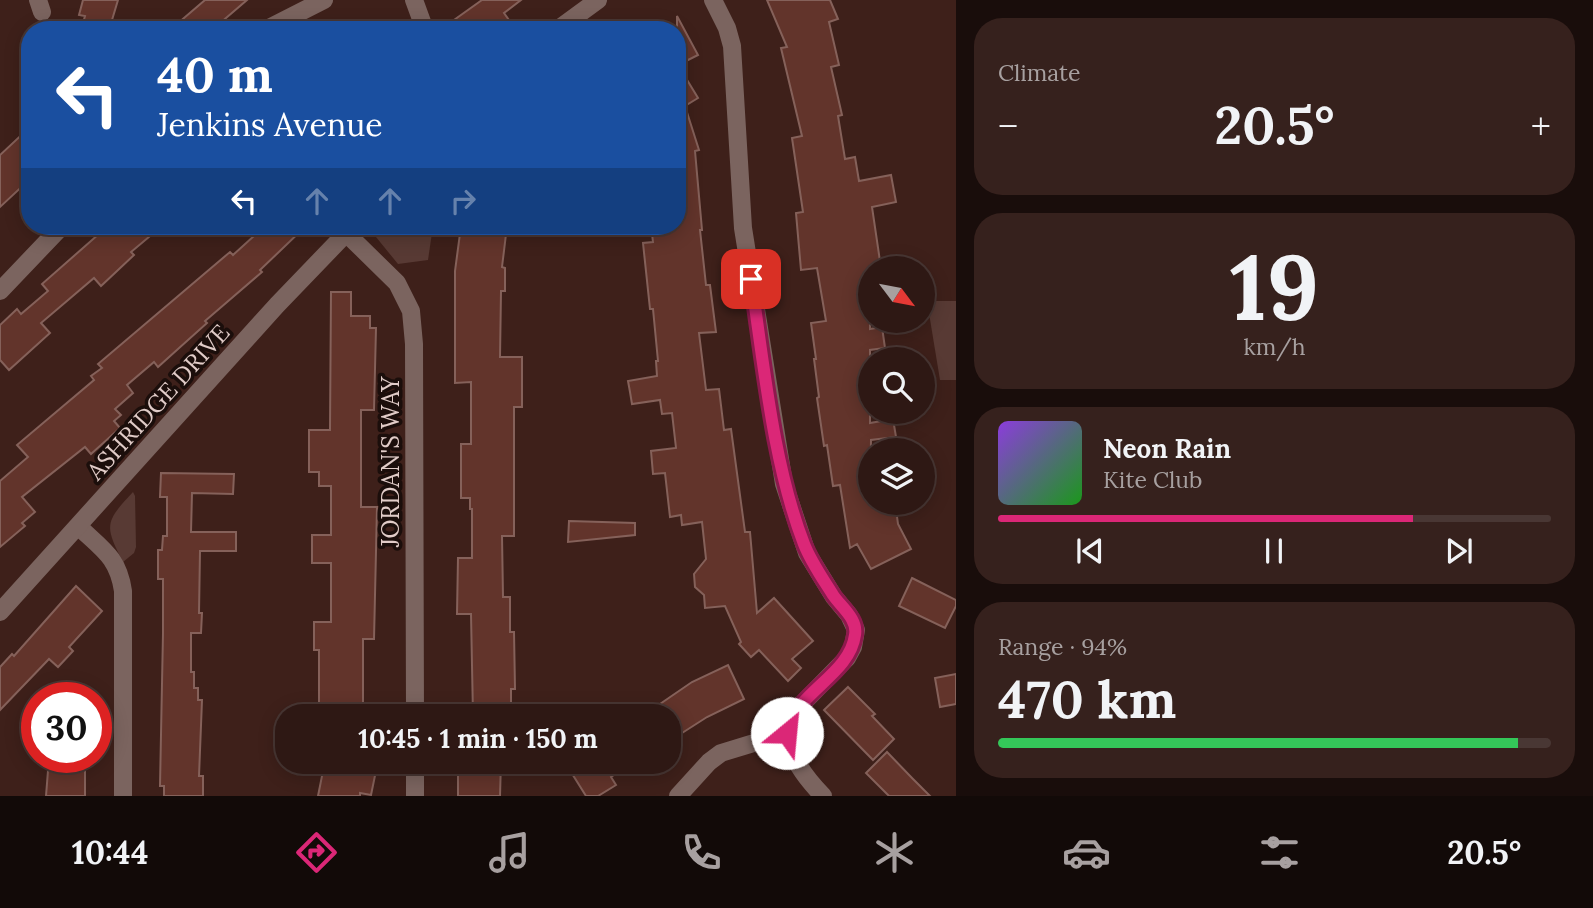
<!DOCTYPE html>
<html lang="en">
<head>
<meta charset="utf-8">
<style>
  body { margin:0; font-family:Lora,serif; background:#36211d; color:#f1f3f6; height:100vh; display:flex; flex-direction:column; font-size:26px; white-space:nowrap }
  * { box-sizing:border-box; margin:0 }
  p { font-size:23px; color:#a7a0a0 }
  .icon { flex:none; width:38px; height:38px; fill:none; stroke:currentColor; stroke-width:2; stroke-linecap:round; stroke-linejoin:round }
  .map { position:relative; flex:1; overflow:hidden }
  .side { display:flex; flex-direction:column; gap:18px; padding:18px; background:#190d0b; width:637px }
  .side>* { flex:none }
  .top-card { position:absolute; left:21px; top:21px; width:665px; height:214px; border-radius:28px; box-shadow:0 4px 18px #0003,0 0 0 2px #493734; background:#1a4fa0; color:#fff; overflow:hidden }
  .needle { width:46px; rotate:122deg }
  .tools { position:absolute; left:858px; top:256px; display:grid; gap:14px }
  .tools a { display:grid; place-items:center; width:77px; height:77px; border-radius:50%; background:#2e1814; box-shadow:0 4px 18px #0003,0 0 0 2px #493734; font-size:35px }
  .speed { position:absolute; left:21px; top:682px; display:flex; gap:14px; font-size:35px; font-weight:700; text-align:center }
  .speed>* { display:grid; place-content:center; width:91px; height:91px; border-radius:50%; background:#2e1814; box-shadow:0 4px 18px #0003,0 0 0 2px #493734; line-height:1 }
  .speed .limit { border:10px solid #d22; background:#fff; color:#111 }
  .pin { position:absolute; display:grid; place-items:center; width:60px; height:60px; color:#fff; margin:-30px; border-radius:14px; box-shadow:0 4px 10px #0006 }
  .me { position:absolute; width:77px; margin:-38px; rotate:28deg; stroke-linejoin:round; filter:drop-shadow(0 0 5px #0008) }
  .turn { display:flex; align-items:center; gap:24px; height:147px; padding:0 21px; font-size:32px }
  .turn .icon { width:91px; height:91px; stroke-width:2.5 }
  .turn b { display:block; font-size:49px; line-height:60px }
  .lanes { display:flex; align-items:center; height:66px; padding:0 21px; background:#0003; justify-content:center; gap:35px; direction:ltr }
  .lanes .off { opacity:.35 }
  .big { font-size:52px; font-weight:800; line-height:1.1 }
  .side .tile { flex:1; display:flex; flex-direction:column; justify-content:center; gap:10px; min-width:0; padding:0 24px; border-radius:28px; background:#36211d }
  .side .dial { align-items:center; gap:0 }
  .dial b { font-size:91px; line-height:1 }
  .song { display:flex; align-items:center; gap:21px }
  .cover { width:84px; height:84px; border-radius:10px; background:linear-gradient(135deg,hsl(270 70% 55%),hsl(120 70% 35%)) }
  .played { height:7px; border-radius:4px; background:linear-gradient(90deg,#db2777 75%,#493734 75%) }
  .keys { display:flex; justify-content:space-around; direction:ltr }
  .heat { display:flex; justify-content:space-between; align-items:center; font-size:38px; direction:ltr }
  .charge { height:10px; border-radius:5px; background:linear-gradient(90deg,#34c759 94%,#493734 0) }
  .trip { position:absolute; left:275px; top:704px; width:406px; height:70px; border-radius:28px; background:#2e1814; box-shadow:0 4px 18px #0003,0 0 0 2px #493734; font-weight:800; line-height:70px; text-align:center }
  .menu { display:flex; height:112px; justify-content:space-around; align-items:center; background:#120a08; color:#a7a0a0 }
  .menu .icon { width:49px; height:49px }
  .menu .selected { color:#db2777 }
  .menu b { font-size:32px; color:#f1f3f6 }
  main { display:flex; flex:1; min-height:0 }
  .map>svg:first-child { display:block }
</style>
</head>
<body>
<main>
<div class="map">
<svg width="956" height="796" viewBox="0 0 956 796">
  <rect width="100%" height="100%" fill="#3e201a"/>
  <g fill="#583a34">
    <path d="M379,226H433L428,260L398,264L376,237Z"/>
    <path d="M927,301H956V380H940Z"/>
    <path d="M133,492L135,496L136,547L134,553L123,562C104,525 105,522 133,492Z"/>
  </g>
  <g fill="#62342b" stroke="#85615a" stroke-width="2">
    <path d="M83,0H118L109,30H81L85,16L79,15Z"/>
    <path d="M205,0H247L212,30H170Z"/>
    <path d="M482,0H521L504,13L516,30H440Z"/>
    <path d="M767,0H830L838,19L829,22L839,65L831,67L842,115L838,116L845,159L855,157L859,181L891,175L896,202L872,207L881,268H870V329L882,327L885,348L870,350V423L893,419L896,437L871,440L870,502H895L898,524L911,549L871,569L857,544L850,548L840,485L833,486L827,445L824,446L817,398L819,397L814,359H816L811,323L826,321L817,268L801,270L796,213L803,212L792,138L802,136L781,48L787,47Z"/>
    <path d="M677,16L698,55L678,65L698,98L685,106L699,150L695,151L702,230H700L706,285H710L716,332L699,333L706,390L719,389L724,430L731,429L745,532H750L757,613L774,598L813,641L792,659L801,668L788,681L759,650L751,657L739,644L741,642L725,606L705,608L704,595L695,587L694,574L706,559L702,522L682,525L681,515L670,517L665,473L653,474L651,451L676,448L672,413L662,414L660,400L632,404L630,392L628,381L657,376L656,361H658L653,309H650L643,243L653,242L651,226H677Z"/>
    <path d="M30,127V179L0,207V155Z"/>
    <path d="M108,226H162L131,252L134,255L101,286L94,278L41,323L50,333L9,370L0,360V325L17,309L21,314L48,291L42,284Z"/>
    <path d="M265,226H306L260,270L262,272L205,321L207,323L178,349L158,367L154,362L127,385L133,393L115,409L121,415L114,421L120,428L91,454L85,447L22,497L35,512L22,523L25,526L0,547V481L28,457L17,445L94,380L91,376L102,368L98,364L230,252L233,255Z"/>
    <path d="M461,226H507L502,267L505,268V291H501L500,357H522V407H514V536H502L503,597H510V632H514L515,689H511V716H473L471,614H457L458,558H472V509H470V498H461V444H471V382L455,383V271Z"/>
    <path d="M331,292H351V316H370V328H376L374,410H361V507H377L374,639H363V716H319V650H314V622H331V563H312V535H331V486H319V472H309V430H330Z"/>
    <path d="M161,473L234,474L233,494L192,493L191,532H236V551H200L199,613H202L201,633H191V672H194V688H198V700H202L199,776H203V796H164V786H160L163,633V579H158V550H162L163,536H167V497H160Z"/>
    <path d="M569,521L635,523V535L568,542Z"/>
    <path d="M912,578L956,600V606L945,628L899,606Z"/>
    <path d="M76,586L102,611L69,647L73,651L58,667L49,659L0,710V667L12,654L14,656Z"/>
    <path d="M728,665L744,699L707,717L668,742V716H663L660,711V704L692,682Z"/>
    <path d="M956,674V704L940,707L935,678Z"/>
    <path d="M848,687L875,714L872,716L894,739L873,760L824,710Z"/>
    <path d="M887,752L912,778L930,796H889L866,773Z"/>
    <path d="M49,758H85V796H46Z"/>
    <path d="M325,761H378L371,795L360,793V796H318Z"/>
    <path d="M501,761L500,796H458V762Z"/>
    <path d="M588,761H634L611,777L616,785L598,796H586L571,772Z"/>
  </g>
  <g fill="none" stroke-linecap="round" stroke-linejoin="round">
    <g stroke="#7b645f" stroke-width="18">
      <path d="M38,0L42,12"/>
      <path d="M414,0L425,30"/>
      <path d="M713,0L727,28L732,46L743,228L784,484L807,553L834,597L849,615L856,630L853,647L847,658L802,704L794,714L787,733"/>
      <path d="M265,30L324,0"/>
      <path d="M557,30L598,0"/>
      <path d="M346,233L397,283L411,311L414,344L415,716"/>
      <path d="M0,291L62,226"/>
      <path d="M79,527C102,549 118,557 123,591V796"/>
      <path d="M0,612L277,305L353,226"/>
      <path d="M787,733C792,760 804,776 823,796"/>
      <path d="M415,761V796"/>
      <path d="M678,796L709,762L721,753L787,733"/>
    </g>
  </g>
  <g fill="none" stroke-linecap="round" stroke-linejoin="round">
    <g stroke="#8e194d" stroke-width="18">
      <path id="route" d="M751,279C764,365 773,464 804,544C811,562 823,579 833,595C841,607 858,619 855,635C851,665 820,682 801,705C794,713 791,723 787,733"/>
    </g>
    <use href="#route" stroke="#db2777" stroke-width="12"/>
  </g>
  <g text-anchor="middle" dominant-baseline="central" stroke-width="7" stroke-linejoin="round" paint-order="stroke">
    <g font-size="24" fill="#e1ccc8" stroke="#1b0e0b">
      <text transform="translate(158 402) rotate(-48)">ASHRIDGE DRIVE</text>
      <text transform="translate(390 462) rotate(-90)">JORDAN'S WAY</text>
    </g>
  </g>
</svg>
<div class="tools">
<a><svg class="needle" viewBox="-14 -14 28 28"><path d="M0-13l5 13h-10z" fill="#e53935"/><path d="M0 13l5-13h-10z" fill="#a7a0a0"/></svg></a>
<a><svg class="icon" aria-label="search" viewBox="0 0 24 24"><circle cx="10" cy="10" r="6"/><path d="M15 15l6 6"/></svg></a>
<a><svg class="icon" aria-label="layers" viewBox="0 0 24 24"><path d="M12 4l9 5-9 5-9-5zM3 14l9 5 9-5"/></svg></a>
</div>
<div class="speed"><div class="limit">30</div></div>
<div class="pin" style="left:751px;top:279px;background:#d93025"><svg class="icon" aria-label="arrive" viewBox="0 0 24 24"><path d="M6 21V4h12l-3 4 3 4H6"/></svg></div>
<svg class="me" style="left:787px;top:733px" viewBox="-20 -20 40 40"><circle r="19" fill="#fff"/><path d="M0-13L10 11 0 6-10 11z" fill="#db2777"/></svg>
<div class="trip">10:45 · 1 min · 150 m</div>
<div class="top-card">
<div class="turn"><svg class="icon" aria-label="left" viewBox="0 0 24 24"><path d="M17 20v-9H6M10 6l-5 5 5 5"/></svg><div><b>40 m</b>Jenkins Avenue</div></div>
<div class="lanes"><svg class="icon" aria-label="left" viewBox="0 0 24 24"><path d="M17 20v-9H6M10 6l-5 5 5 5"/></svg><svg class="icon off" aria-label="ahead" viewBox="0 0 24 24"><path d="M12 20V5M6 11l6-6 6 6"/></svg><svg class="icon off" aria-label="ahead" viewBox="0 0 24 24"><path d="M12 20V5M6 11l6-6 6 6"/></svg><svg class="icon off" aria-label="right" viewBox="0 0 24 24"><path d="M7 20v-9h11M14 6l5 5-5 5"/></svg></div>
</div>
</div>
<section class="side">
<div class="tile"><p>Climate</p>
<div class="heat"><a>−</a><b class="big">20.5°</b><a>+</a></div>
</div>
<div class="tile dial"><b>19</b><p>km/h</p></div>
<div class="tile">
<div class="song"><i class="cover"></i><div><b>Neon Rain</b><p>Kite Club</p></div></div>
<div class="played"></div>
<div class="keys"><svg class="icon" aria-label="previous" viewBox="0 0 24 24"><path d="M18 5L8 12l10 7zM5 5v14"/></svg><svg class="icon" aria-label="pause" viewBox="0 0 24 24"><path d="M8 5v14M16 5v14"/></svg><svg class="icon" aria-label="next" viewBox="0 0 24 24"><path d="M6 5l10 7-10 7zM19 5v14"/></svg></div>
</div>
<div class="tile"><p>Range · 94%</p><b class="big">470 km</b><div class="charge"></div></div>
</section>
</main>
<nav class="menu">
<b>10:44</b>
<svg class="icon selected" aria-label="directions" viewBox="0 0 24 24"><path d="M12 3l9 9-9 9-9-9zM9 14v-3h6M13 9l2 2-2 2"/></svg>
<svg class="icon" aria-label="music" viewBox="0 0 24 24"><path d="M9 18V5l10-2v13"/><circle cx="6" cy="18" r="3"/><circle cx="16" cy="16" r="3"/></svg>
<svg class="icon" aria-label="phone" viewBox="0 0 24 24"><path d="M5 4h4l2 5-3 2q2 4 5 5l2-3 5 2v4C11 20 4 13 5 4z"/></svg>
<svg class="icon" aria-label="climate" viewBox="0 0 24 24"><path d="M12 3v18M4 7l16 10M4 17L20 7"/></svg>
<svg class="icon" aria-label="car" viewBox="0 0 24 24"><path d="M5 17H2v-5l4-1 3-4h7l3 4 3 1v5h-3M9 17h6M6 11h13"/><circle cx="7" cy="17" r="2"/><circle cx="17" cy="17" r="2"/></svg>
<svg class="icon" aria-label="filters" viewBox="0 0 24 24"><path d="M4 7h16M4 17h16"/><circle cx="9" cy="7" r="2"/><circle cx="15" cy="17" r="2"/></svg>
<b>20.5°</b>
</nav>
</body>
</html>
